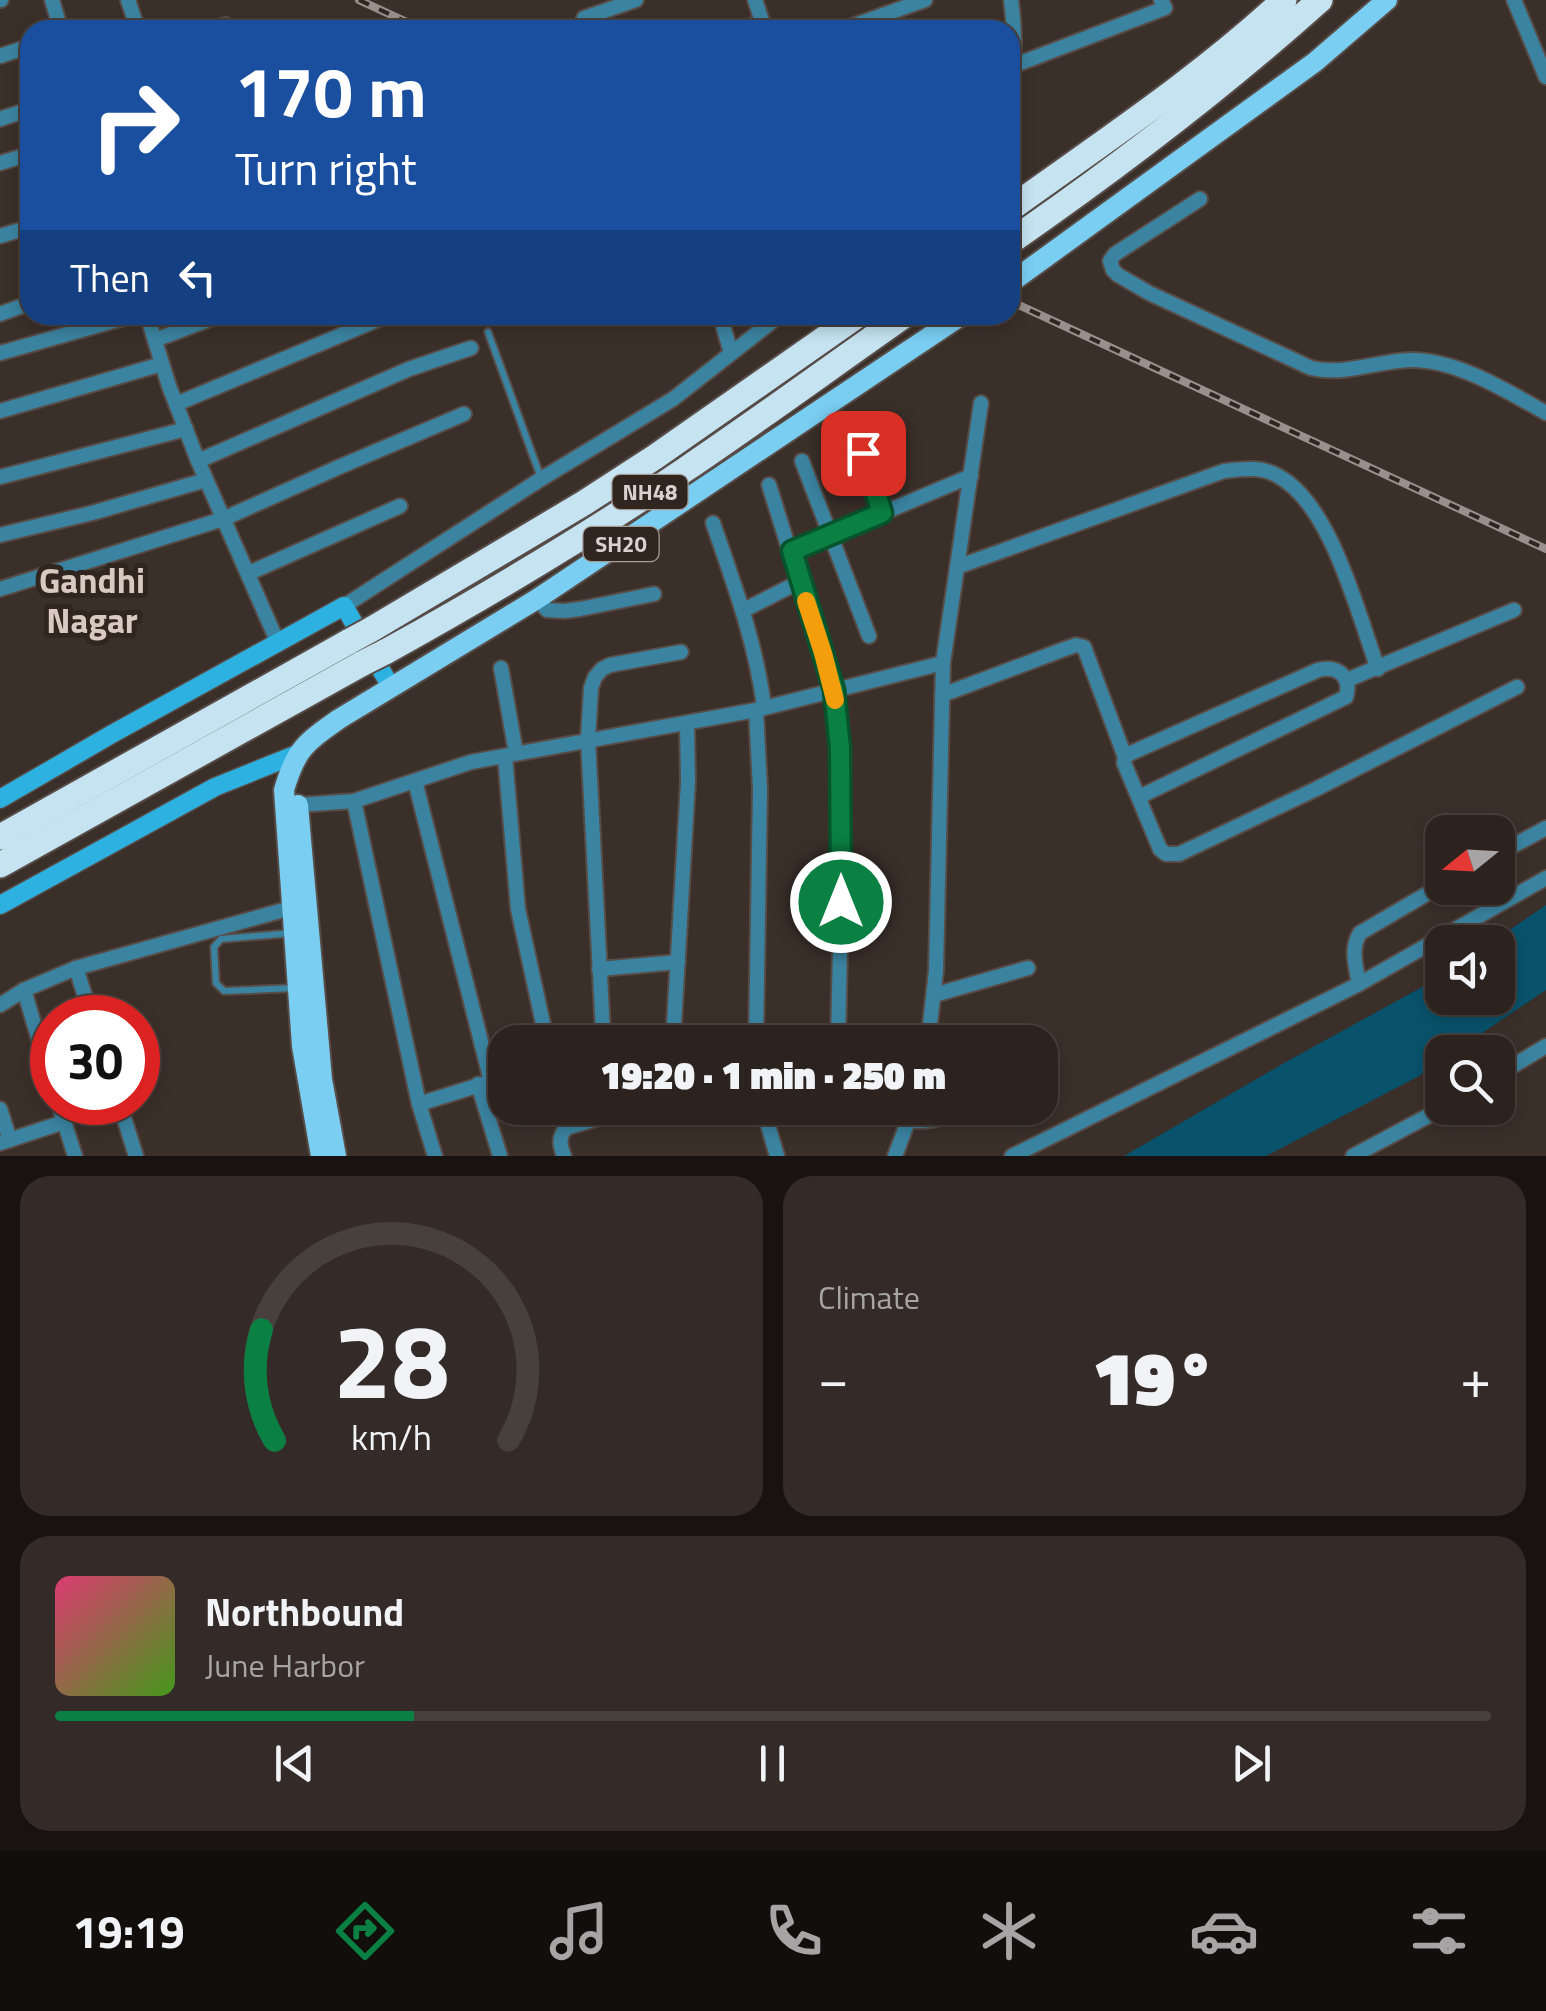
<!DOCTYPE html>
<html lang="en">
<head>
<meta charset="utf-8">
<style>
  body { margin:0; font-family:"Titillium Web",sans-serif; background:#342b28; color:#f1f3f6; height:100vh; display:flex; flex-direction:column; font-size:38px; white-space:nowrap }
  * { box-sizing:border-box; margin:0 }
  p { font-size:32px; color:#a6a4a4 }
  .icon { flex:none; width:55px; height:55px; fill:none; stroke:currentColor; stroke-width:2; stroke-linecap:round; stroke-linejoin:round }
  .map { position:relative; height:1156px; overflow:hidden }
  .sheet { display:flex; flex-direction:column; gap:20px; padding:20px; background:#181311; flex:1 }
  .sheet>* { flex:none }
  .banner { position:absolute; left:20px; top:20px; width:1000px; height:305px; border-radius:30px; box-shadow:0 5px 15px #0003,0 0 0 2px #48403d; background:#1a4fa0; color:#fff; overflow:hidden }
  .needle { width:65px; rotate:252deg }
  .fabs { position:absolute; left:1425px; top:815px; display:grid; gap:20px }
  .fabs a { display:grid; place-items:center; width:90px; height:90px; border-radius:20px; background:#2c231f; box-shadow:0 5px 15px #0003,0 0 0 2px #48403d; font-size:50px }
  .speed { position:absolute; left:30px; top:995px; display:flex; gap:20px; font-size:50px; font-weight:700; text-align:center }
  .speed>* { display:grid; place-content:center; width:130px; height:130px; border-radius:50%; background:#2c231f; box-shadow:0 5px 15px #0003,0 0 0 2px #48403d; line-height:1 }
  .speed .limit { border:15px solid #d22; background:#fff; color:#111 }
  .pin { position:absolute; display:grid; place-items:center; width:85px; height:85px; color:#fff; margin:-42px; border-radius:20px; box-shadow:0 5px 15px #0006 }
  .me { position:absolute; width:110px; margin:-55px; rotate:0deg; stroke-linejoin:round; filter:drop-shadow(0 0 8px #0008) }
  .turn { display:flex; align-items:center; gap:35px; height:210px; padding:0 50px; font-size:45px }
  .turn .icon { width:130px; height:130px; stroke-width:2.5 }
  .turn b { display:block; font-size:70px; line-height:85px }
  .then { display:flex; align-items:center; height:95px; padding:0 50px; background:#0003; gap:20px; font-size:38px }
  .big { font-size:75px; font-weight:800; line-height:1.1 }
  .sheet .tile { flex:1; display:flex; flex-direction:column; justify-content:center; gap:15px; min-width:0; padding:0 35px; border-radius:30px; background:#342b28 }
  .sheet .dial { align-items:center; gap:0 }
  .dial svg { height:260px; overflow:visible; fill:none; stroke:#48403d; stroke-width:7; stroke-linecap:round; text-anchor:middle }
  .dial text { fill:#f1f3f6; stroke:none }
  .song { display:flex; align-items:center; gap:30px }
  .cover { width:120px; height:120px; border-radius:15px; background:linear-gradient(135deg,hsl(340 70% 55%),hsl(100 70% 35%)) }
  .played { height:10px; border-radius:5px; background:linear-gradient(90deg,#0b8043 25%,#48403d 25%) }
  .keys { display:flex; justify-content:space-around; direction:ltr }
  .heat { display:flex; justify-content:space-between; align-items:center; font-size:55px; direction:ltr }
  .sheet .tiles { flex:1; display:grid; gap:20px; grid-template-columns:1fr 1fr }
  .tile:last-child { grid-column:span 2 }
  .trip { position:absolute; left:488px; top:1025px; width:570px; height:100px; border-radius:30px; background:#2c231f; box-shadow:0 5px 15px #0003,0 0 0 2px #48403d; font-weight:800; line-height:100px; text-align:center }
  .menu { display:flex; height:160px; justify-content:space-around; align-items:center; background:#120e0c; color:#a6a4a4 }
  .menu .icon { width:70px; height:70px }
  .menu .selected { color:#0b8043 }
  .menu b { font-size:45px; color:#f1f3f6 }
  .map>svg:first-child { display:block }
</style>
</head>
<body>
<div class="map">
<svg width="1546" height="1156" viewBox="0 0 1546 1156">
  <rect width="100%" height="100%" fill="#3b2f29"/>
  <path fill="#08526b" d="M1546,905V990L1454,1052H1442V1060L1419,1076L1266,1156H1124L1284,1063L1442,976V998H1498V942H1492Z"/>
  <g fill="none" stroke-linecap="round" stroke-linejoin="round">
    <g stroke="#574c47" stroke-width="10">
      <g id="lane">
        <path d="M488,332L541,478"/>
        <path d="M293,933L221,939L214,947L216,983L224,991L296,988"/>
        <path d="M908,1124C933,1128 952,1120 973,1108"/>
      </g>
    </g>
    <g stroke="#574c47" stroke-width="18">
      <g id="street">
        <path d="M0,0H1"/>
        <path d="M52,0L61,30"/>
        <path d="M128,0L135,21"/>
        <path d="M755,0L765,30"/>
        <path d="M1514,0L1546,77"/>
        <path d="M584,18L636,0"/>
        <path d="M211,30L226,25"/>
        <path d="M740,30L763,22"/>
        <path d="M841,30L925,0"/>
        <path d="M0,56L30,46"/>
        <path d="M1015,65L1165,8L1161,0"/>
        <path d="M1010,86C1016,57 1015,30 1011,0"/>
        <path d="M0,119L30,109"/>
        <path d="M0,163L30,154"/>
        <path d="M1200,199L1115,254L1110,261L1113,270L1118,275L1149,293L1311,368C1345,376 1376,361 1410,360C1456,359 1507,391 1546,413"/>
        <path d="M0,236L30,227"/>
        <path d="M0,314L30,303"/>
        <path d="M147,315L169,386L198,461L278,643"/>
        <path d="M720,315L731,353"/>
        <path d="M155,340L221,315"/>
        <path d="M0,353L135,315"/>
        <path d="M176,404L389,315"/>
        <path d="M0,411L162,364"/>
        <path d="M854,427L882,513"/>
        <path d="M198,461L409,369L471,348"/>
        <path d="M802,461L869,636"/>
        <path d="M0,477L186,429"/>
        <path d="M769,485L833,690L840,747L841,902L838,1042"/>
        <path d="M713,523C734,584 756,643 764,707"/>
        <path d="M0,535L92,513L206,480"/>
        <path d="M792,551L971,476"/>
        <path d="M957,567L1224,471C1243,469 1261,466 1278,476C1331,504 1358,614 1378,669"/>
        <path d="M249,573L400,506"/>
        <path d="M0,589L223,519L339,467L464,414"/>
        <path d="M537,599L547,610L564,611L580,609L654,594"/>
        <path d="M344,606L541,479L673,399L779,316"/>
        <path d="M744,610L799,582"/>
        <path d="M501,668L516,753"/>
        <path d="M1347,680L1514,610"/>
        <path d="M942,695L1062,650L1076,645L1084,647L1125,757"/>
        <path d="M756,710L760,789L756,1042"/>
        <path d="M505,756L518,909L547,1042"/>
        <path d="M415,781L491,1081"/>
        <path d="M1139,797L1346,697C1352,676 1337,665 1318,670L1131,753L1125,757L1124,763L1160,849L1166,854H1179L1316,789L1517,687"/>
        <path d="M354,801L419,1104L435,1156"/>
        <path d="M298,805L354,801L471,762L756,710L943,663"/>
        <path d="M1498,854L1546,828"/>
        <path d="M76,968L92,1018"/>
        <path d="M599,969L678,962"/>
        <path d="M1359,984C1356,966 1350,949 1360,933L1442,885"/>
        <path d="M24,990L52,1084"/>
        <path d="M934,995L1028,968"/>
        <path d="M0,1005L24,990L76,968L291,908"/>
        <path d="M599,1042L603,1033L588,739L591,688L595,677L602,669L610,665L681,652"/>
        <path d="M673,1042L688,782L687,723"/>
        <path d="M928,1042L936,971L943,663L981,403"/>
        <path d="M1498,1075L1546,1046"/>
        <path d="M478,1084L500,1156"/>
        <path d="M58,1102L75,1156"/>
        <path d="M119,1102L136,1156"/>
        <path d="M419,1104L505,1077"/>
        <path d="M763,1108L777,1156"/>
        <path d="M0,1109L10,1140"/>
        <path d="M0,1143L64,1122"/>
        <path d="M564,1156C560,1145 558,1138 566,1128L633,1108"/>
        <path d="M895,1156L913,1108"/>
        <path d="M1012,1156L1359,984L1546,878"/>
        <path d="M1353,1156L1443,1108"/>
      </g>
    </g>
    <g stroke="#574c47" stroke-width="21">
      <g id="secondary">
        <path d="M0,799L112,734L344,606L391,687"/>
        <path d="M0,905L215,787L297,754"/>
      </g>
    </g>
    <g stroke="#574c47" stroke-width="24">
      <g id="primary">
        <path d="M1010,283L1315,62L1387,0"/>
        <path d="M298,805L322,1079L336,1156"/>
        <path d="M321,1156L302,1046L284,790C296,749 305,743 339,719L537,599L962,315"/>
      </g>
    </g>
    <g stroke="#574c47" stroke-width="29">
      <g id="highway">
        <path d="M1010,209C1103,142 1200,78 1284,0"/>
        <path d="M1010,242C1118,167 1222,88 1320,0"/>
        <path d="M372,629L584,503L655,457L858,315"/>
        <path d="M385,652C488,595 589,535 686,469C760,419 832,366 905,315"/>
        <path d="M0,837L350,641"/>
        <path d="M0,865L363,663"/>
      </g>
    </g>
    <use href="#lane" stroke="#3b84a1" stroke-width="6"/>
    <use href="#street" stroke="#3b84a1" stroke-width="14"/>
    <use href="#secondary" stroke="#2cb1e0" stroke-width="18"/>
    <use href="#primary" stroke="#7acef2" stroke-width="20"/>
    <use href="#highway" stroke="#c5e3f1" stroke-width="25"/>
    <g stroke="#9a908b" stroke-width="8">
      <g id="rail">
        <path d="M359,0L424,30"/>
        <path d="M1010,301L1546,549"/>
      </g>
    </g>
    <use href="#rail" stroke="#30251f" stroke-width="4" stroke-dasharray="11" stroke-linecap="butt"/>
    <g stroke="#574c47" stroke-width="29" stroke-linecap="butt">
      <g id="highway-bridge">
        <path d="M350,641L372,629"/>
        <path d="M363,663L385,652"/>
      </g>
    </g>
    <use href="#highway-bridge" stroke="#c5e3f1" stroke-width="25"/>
  </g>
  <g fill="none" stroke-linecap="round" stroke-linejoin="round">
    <g stroke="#07532c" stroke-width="25">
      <path id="route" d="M841,902L840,748L834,690L792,551L882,513L863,453"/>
    </g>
    <use href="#route" stroke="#0b8043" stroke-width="18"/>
    <path stroke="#f59e0b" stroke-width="18" d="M806,601L823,653L835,700"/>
  </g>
  <g text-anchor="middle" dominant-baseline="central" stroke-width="10" stroke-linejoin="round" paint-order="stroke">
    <g fill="#30251f" stroke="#a69d99" stroke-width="2.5">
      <rect x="612.5" y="475" width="75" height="34" rx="8"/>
      <rect x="583.5" y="527" width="75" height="34" rx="8"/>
    </g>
    <g font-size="22" font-weight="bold" fill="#d9d1cd">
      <text x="650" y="492">NH48</text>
      <text x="621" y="544">SH20</text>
    </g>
    <g font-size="35" font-weight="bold" fill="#d8c9c1" stroke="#30251f">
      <text x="92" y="580">Gandhi<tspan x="92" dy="40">Nagar</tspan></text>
    </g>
  </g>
</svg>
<div class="fabs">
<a><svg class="needle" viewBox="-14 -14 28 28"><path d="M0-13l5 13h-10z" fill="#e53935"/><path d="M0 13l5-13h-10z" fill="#a6a4a4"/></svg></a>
<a><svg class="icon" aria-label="sound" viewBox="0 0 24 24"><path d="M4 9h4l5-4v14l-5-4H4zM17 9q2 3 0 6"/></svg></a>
<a><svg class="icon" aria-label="search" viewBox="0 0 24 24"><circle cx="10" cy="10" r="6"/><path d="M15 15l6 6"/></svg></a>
</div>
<div class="speed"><div class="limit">30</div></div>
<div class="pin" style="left:863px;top:453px;background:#d93025"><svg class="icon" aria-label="arrive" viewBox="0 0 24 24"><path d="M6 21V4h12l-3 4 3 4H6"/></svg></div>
<svg class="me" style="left:841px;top:902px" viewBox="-20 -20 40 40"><circle r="17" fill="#0b8043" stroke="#fff" stroke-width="3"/><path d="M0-11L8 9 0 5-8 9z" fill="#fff"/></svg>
<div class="trip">19:20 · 1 min · 250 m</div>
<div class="banner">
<div class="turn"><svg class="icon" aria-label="right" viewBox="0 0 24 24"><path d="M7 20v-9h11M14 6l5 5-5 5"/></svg><div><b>170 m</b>Turn right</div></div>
<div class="then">Then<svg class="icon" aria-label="left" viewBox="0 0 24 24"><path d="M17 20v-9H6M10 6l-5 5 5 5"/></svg></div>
</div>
</div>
<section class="sheet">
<div class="tiles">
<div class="tile dial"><svg viewBox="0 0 100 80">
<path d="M14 69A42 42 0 1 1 86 69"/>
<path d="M14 69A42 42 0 0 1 10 35" stroke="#0b8043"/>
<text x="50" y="56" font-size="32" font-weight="700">28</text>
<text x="50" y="72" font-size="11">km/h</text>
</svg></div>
<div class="tile"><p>Climate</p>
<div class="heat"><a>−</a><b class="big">19°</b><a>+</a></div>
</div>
<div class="tile">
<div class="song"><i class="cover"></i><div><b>Northbound</b><p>June Harbor</p></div></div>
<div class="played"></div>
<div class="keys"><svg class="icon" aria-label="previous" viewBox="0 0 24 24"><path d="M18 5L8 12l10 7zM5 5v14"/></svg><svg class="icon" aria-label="pause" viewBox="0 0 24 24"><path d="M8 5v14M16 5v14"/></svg><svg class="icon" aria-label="next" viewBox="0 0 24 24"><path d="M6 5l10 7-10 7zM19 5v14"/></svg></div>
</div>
</div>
</section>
<nav class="menu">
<b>19:19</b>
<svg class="icon selected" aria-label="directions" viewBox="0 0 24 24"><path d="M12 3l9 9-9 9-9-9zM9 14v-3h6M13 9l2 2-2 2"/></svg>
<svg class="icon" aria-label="music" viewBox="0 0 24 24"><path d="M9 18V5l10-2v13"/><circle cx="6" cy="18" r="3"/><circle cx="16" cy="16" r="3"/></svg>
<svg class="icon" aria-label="phone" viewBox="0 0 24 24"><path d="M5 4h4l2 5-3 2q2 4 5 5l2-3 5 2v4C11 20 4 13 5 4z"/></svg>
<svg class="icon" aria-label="climate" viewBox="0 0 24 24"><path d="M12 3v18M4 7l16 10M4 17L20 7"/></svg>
<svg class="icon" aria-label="car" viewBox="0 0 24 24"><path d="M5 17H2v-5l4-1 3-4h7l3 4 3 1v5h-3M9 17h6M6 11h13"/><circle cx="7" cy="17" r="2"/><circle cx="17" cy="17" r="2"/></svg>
<svg class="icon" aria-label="filters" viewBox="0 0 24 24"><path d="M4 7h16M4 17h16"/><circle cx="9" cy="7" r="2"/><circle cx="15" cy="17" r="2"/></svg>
</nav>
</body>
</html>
